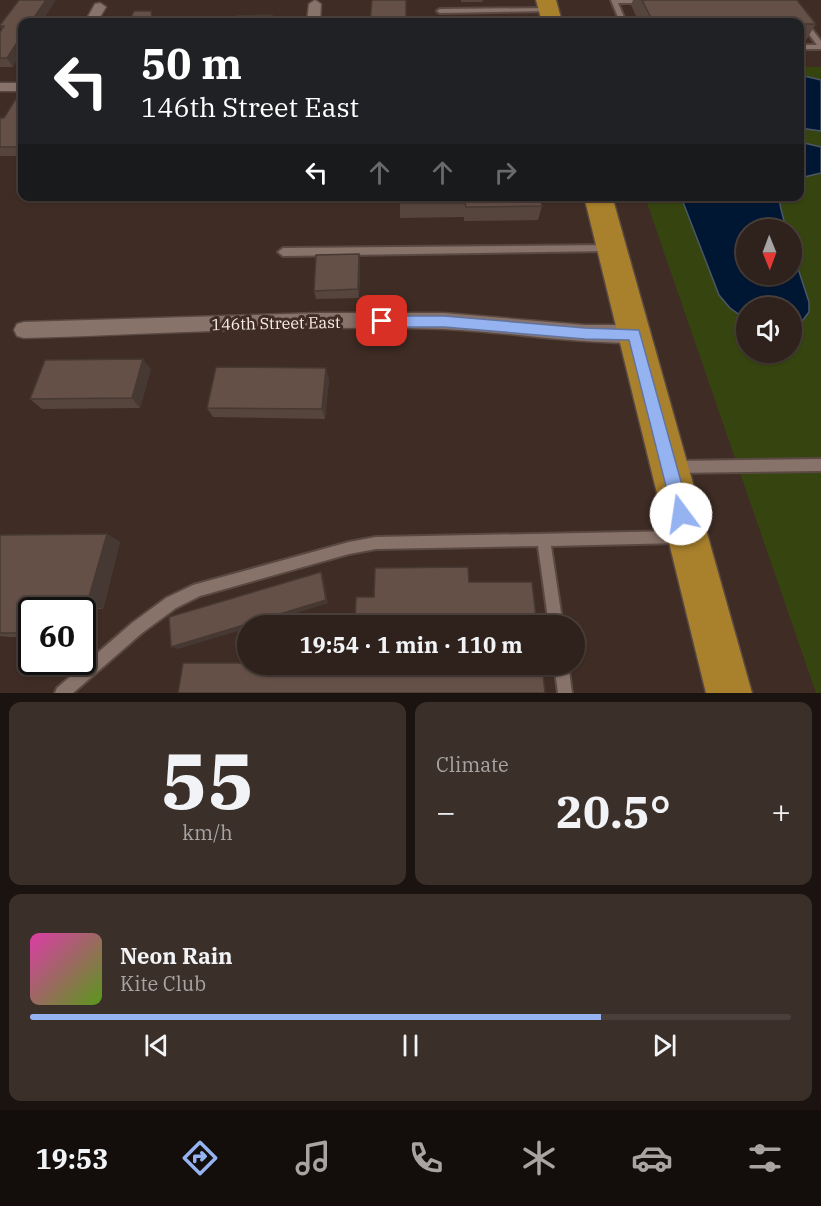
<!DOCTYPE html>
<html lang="en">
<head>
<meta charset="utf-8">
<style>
  body { margin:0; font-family:"IBM Plex Serif",serif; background:#3b2f29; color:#f1f3f6; height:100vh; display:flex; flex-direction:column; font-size:22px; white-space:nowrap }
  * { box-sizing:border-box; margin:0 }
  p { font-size:20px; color:#a7a4a3 }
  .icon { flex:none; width:33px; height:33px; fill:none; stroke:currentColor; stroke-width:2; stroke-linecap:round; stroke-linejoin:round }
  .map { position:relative; height:693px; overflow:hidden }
  .details { display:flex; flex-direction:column; gap:9px; padding:9px; background:#1a130f; flex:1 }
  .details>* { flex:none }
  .banner { position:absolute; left:18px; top:18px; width:786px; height:183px; border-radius:12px; box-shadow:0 2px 4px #0004,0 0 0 2px #4a3f3b; background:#202124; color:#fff; overflow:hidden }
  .needle { width:39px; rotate:179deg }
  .fabs { position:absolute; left:736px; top:219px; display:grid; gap:12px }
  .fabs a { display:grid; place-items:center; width:66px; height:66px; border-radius:50%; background:#2f221c; box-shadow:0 2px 4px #0004,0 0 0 2px #4a3f3b; font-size:30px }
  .speed { position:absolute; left:18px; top:597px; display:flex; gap:12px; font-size:30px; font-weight:700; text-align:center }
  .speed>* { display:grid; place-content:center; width:78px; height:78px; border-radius:50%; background:#2f221c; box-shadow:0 2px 4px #0004,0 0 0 2px #4a3f3b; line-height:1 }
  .speed .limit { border:3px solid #111; border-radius:9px; background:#fff; color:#111 }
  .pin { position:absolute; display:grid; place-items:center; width:51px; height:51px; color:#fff; margin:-26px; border-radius:12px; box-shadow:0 3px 9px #0006 }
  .me { position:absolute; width:66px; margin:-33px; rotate:346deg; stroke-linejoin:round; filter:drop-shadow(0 0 4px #0008) }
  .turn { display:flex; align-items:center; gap:21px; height:126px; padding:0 24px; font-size:27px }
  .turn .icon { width:78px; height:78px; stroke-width:2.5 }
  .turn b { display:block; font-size:42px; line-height:51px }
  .lanes { display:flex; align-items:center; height:57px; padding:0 24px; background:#0003; justify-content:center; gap:30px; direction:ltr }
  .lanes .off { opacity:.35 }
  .big { font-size:45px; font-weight:700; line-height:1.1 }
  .details .card { flex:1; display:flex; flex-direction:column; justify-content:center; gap:9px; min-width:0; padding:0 21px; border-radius:12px; background:#3b2f29 }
  .details .dial { align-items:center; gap:0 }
  .dial b { font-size:78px; line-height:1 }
  .song { display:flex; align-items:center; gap:18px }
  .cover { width:72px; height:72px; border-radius:9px; background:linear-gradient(135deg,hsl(320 70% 55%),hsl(90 70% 35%)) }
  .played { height:6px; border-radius:3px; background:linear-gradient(90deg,#95b2f1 75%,#4a3f3b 75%) }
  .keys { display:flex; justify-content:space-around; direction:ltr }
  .heat { display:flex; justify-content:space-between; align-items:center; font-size:33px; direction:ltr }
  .details .tiles { flex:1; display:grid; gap:9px; grid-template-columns:1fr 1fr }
  .card:last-child { grid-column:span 2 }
  .trip { position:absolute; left:237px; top:615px; width:348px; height:60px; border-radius:30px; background:#2f221c; box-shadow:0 2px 4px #0004,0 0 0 2px #4a3f3b; font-weight:700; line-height:60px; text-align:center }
  .tabs { display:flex; height:96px; justify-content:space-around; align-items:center; background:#130e0b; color:#a7a4a3 }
  .tabs .icon { width:42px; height:42px }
  .tabs .selected { color:#95b2f1 }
  .tabs b { font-size:27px; color:#f1f3f6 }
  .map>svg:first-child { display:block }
</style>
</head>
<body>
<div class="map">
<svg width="821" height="693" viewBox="0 0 821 693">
  <rect width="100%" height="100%" fill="#3f2d25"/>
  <path fill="#364510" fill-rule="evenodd" d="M800,67H821V693H816L645,197L800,196ZM747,230H792V274H747ZM747,308H792V352H747Z"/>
  <g fill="#001733" stroke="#4b5769" stroke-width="1.5">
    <path d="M800,75L821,80V131L800,128Z"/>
    <path d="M800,142L821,147V173L800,178Z"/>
    <path d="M681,197H780V205L786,229L747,230V274H792V250L809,302V312L803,320L792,321V308H747V320L730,308L719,295Z"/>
  </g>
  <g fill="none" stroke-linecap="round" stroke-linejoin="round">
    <g stroke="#594942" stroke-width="4">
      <g id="lane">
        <path d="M611,0H649L650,1L647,3H618L626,22H620Z"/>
        <path d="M784,0H790L821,41V49H800V45H817Z"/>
        <path d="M549,8L552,10L551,11L440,13L437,11L440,9Z"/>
        <path d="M611,245L616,248L611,251L283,256L278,252L283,248Z"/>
        <path d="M821,459V471L674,473L670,471L668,467L670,463L674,461Z"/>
        <path d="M680,531L685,532L686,537L685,542L680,543L551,546L563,626H549L538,546L376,549L349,554L200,596L176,608L142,633L73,693H55L57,688L132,623L166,598L193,585L349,542L376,537Z"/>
        <path d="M554,664H568L572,693H558Z"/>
      </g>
    </g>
    <g stroke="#594942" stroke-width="3">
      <g id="street">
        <path d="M315,0L321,4L320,22H307L309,4Z"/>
        <path d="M100,3L106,7L97,22H85L95,4Z"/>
        <rect x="0" y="83" width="22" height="8"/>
        <path d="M320,313H444L585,325H634L641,328L644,334L641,340L634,343C570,343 507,332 443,329C304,324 163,334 24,338L17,336L14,330L17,324L24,322Z"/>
      </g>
    </g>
    <g stroke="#594942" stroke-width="3">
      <g id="primary">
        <path d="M536,0H556L562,22H542Z"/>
        <path d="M584,196H612L752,693H706Z"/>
      </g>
    </g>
    <use href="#lane" fill="#88736a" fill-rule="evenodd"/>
    <use href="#street" fill="#88736a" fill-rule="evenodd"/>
    <use href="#primary" fill="#a9812c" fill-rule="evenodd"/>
  </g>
  <g fill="#56453d">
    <path d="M19,0L13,67H0V32L2,30L0,25Z"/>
    <path d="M461,0H483L482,2H461Z"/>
    <path d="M633,0H797L816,24L806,40H800V22H639L631,5Z"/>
    <path d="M22,89V156H0V118H4Z"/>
    <path d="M400,196L542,206L538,220L464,221V217L400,218Z"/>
    <path d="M360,263L359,298L316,299L314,291Z"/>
    <path d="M151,369L140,408L42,409L30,399Z"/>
    <path d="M329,379L325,419L213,417L207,408Z"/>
    <path d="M107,534L120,542L103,609H52L51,610H32V637H10L0,636V633Z"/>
  </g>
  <g fill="#463832">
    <path d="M46,0H56L42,22H31Z"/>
    <path d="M22,35V52L13,67L7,58Z"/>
    <path d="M359,254L360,263L359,298L358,289Z"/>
    <path d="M143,359L151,369L140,408L132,398Z"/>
    <path d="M326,368L329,379L325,419L322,409Z"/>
    <path d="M107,534L120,542L103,609L87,604Z"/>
    <path d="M321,572L323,576L328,603L256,626H248V628L178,649L171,647Z"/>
    <path d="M34,604L52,609L51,610H32Z"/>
    <path d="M32,611V635L24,633Z"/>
    <path d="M305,664L312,665L311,676L305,674Z"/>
  </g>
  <g fill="#645047" stroke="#463832" stroke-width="1.5">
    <path d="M19,0H46L31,22H22V35L7,58H0V32L4,26H0V25Z"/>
    <path d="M372,0H406V22H370Z"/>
    <path d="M642,0H797L816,24H800V22H653Z"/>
    <path d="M134,11H151L152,18H171L169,22H129Z"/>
    <path d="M272,15L271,22H236L237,16Z"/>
    <path d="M22,89V143L20,147H0V118H4Z"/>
    <path d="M400,196H540L542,206L466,207L465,203H400Z"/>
    <path d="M359,254L358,289L314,291L316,255Z"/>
    <path d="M143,359L132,398L30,399L45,360Z"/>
    <path d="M216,367L326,368L322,409L207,408Z"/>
    <path d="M107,534L87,604H34L24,633H0V535Z"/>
    <path d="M468,567L469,582H532L537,626H355L356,597H374L375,568Z"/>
    <path d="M321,572L326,600L171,647L169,617Z"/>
    <path d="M183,663H248V664H305V674L353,673V664H542L545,693H178Z"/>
  </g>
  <path fill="#95b2f1" stroke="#61749d" stroke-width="1.5" d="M382,316H444L585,328L639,330L690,514L687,519L681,522L676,519L673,514L629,340L585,339L444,327H382L375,321Z"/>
  <g text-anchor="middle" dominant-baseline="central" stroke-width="6" stroke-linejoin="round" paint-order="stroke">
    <g font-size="16" fill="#f9ede8" stroke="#3f2d25">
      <text transform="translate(276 323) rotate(-1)">146th Street East</text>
    </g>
  </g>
</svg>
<div class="fabs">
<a><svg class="needle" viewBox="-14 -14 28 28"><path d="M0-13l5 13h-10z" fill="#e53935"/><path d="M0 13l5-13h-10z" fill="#a7a4a3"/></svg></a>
<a><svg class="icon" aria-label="sound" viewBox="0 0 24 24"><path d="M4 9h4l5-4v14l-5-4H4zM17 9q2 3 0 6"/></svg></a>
</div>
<div class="speed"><div class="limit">60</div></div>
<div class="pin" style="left:382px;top:321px;background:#d93025"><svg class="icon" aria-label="arrive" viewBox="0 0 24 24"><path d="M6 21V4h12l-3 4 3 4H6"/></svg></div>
<svg class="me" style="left:681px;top:514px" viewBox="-20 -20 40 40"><circle r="19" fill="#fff"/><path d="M0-13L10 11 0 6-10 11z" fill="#95b2f1"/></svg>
<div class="trip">19:54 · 1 min · 110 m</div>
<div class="banner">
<div class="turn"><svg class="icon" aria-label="left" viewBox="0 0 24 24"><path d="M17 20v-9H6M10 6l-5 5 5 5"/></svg><div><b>50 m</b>146th Street East</div></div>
<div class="lanes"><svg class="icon" aria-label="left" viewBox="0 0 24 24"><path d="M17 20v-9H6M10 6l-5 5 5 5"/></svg><svg class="icon off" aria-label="ahead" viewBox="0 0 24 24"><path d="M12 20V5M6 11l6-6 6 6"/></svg><svg class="icon off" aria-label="ahead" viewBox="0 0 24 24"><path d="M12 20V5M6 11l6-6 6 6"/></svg><svg class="icon off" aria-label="right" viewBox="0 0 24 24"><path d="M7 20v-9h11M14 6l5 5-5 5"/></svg></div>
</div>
</div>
<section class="details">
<div class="tiles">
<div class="card dial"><b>55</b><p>km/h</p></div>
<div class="card"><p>Climate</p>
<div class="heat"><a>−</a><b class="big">20.5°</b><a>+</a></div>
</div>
<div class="card">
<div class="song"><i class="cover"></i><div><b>Neon Rain</b><p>Kite Club</p></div></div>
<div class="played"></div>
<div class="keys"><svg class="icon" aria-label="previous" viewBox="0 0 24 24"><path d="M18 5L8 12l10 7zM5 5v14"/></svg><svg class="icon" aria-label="pause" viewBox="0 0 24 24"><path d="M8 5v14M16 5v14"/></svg><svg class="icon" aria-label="next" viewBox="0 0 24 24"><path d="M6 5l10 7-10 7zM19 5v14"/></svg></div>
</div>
</div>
</section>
<nav class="tabs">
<b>19:53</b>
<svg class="icon selected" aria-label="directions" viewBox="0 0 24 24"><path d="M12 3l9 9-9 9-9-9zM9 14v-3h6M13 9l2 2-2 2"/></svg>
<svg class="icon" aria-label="music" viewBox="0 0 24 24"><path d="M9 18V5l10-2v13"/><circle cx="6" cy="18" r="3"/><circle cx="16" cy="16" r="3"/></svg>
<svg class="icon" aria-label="phone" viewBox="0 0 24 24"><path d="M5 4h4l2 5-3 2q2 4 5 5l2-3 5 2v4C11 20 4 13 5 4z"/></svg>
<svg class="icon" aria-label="climate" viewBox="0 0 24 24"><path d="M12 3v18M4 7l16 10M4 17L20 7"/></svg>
<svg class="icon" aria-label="car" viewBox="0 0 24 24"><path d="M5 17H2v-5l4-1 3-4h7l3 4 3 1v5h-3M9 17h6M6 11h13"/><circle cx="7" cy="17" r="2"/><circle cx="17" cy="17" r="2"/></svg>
<svg class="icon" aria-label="filters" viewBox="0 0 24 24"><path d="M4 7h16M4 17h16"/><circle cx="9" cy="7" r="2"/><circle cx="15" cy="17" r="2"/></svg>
</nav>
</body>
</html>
